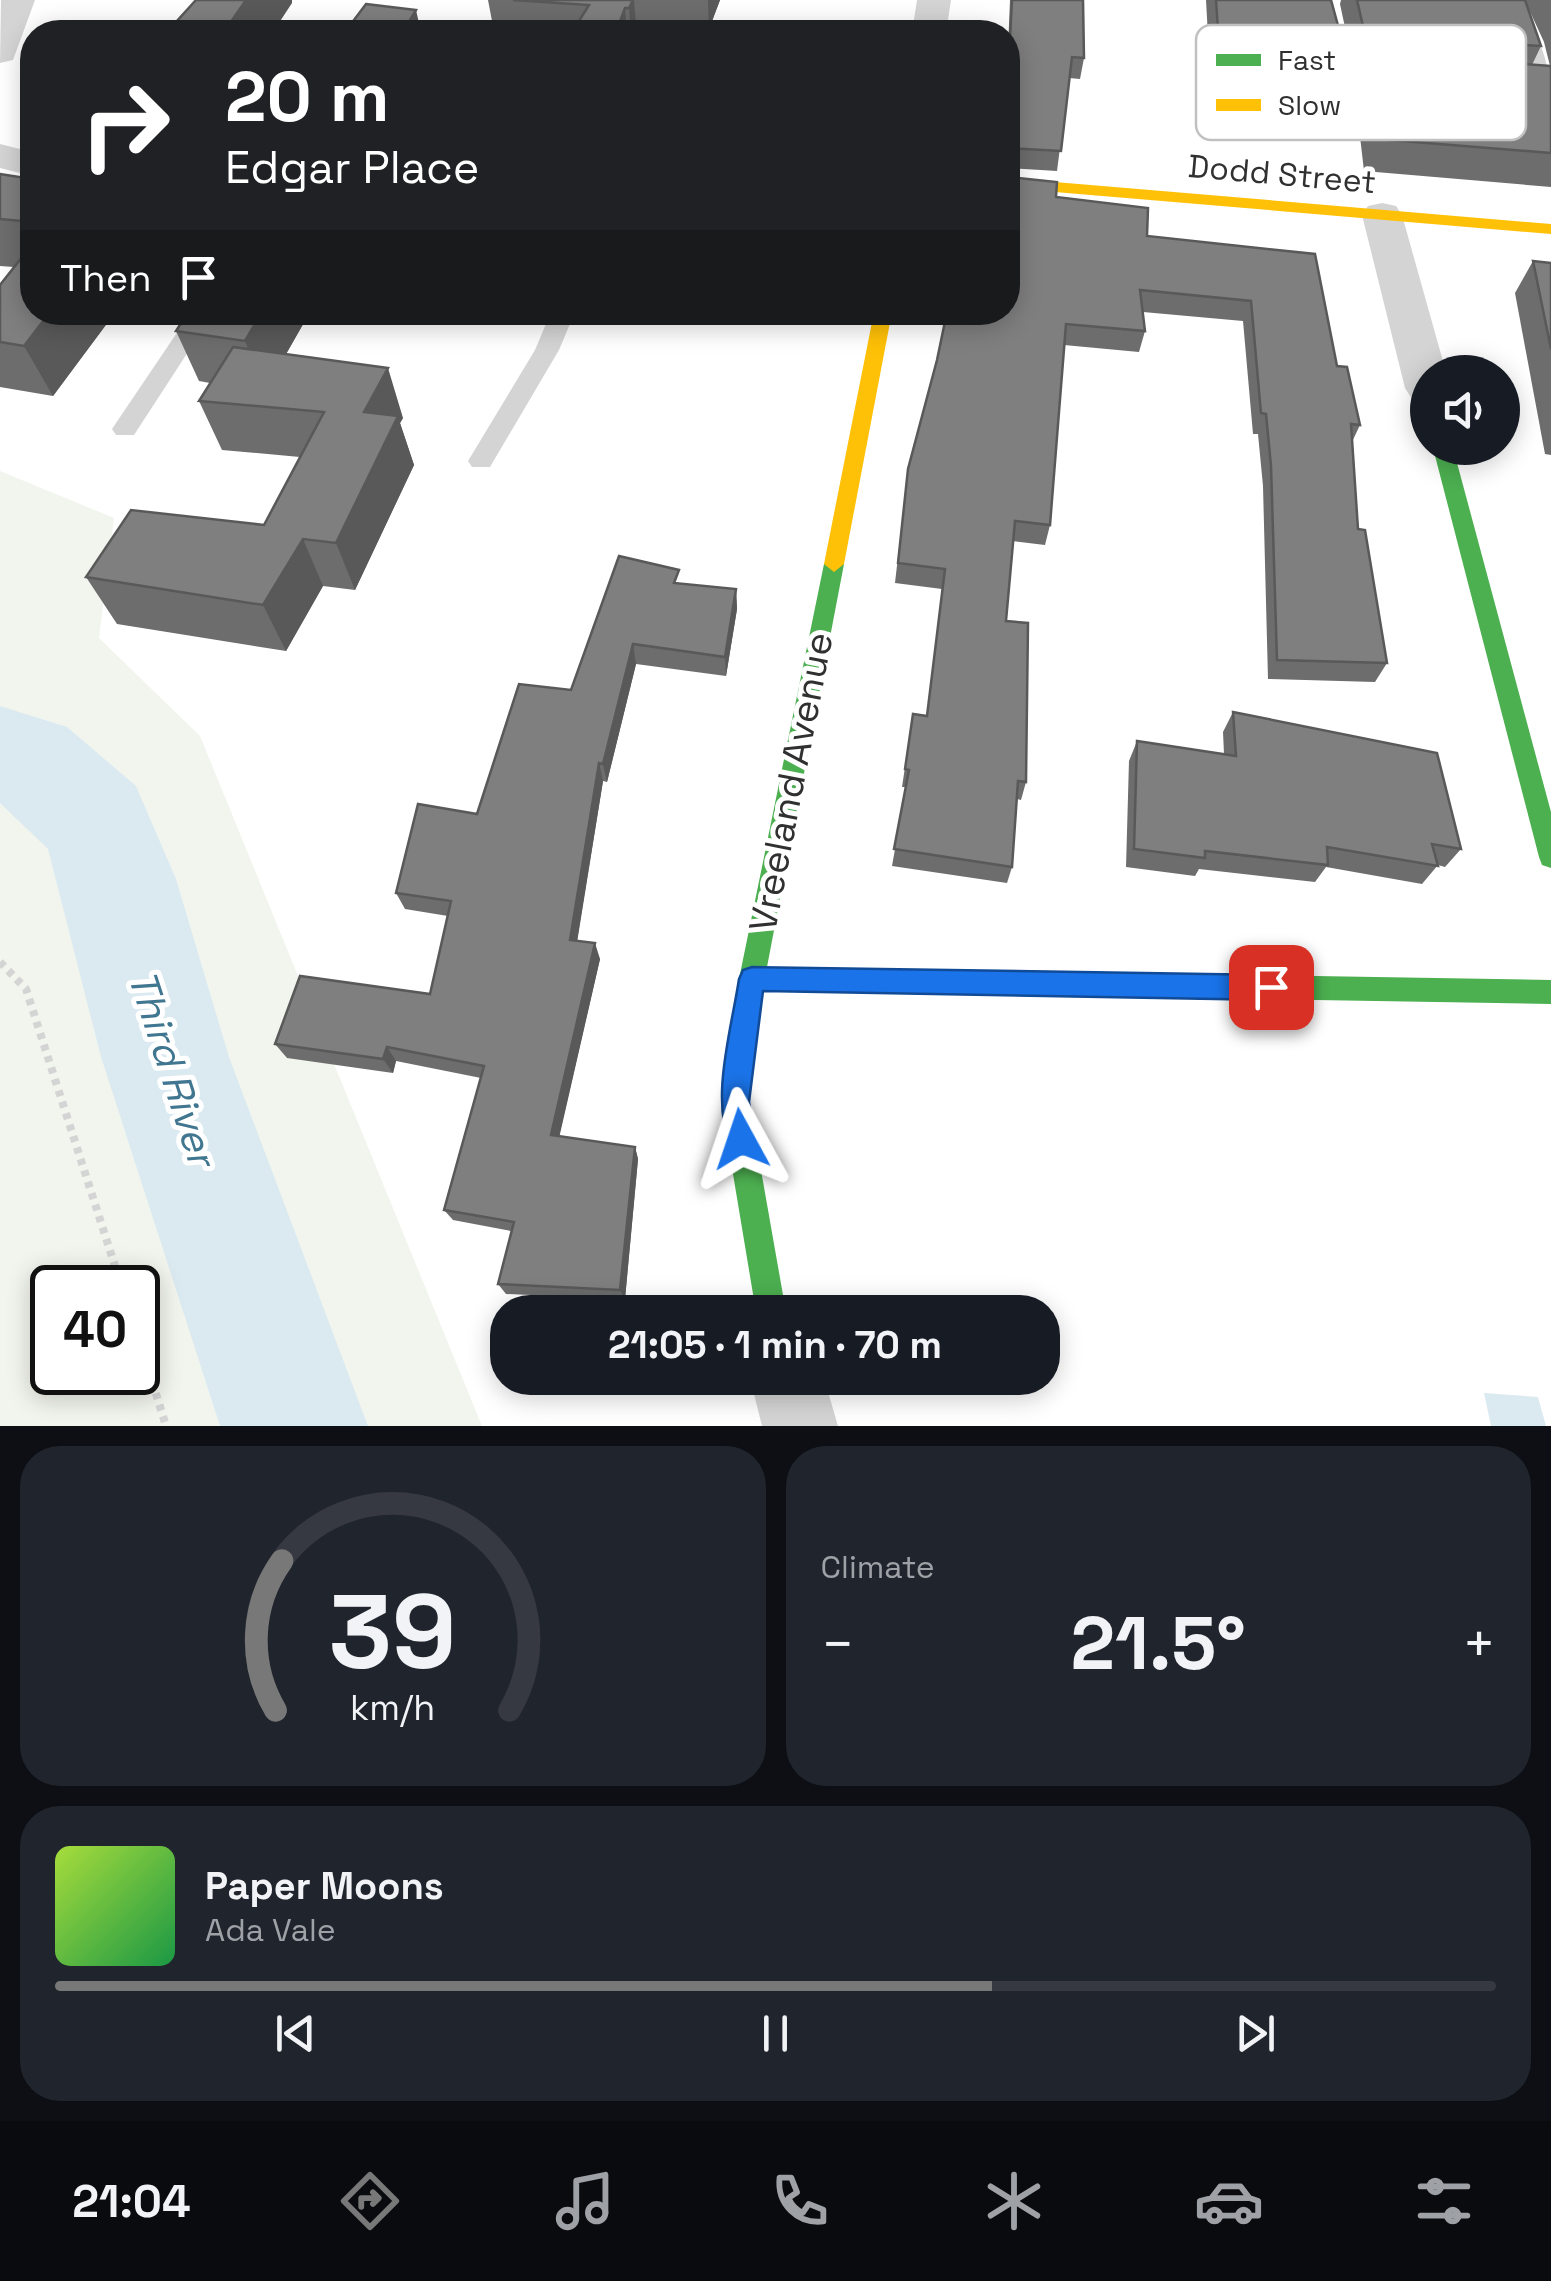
<!DOCTYPE html>
<html lang="en">
<head>
<meta charset="utf-8">
<style>
  body { margin:0; font-family:"Space Grotesk",sans-serif; background:#20242c; color:#f1f3f6; height:100vh; display:flex; flex-direction:column; font-size:38px; white-space:nowrap }
  * { box-sizing:border-box; margin:0 }
  p { font-size:32px; color:#9ea1a6 }
  .icon { flex:none; width:55px; height:55px; fill:none; stroke:currentColor; stroke-width:2; stroke-linecap:round; stroke-linejoin:round }
  .map { position:relative; height:1426px; overflow:hidden }
  .side { display:flex; flex-direction:column; gap:20px; padding:20px; background:#0d0f14; flex:1 }
  .side>* { flex:none }
  .guide { position:absolute; left:20px; top:20px; width:1000px; height:305px; border-radius:40px; box-shadow:0 5px 25px #0003; background:#202124; color:#fff; overflow:hidden }
  .tools { position:absolute; left:1410px; top:355px; display:grid; gap:20px }
  .tools a { display:grid; place-items:center; width:110px; height:110px; border-radius:50%; background:#171b24; box-shadow:0 5px 25px #0003; font-size:50px }
  .speed { position:absolute; left:30px; top:1265px; display:flex; gap:20px; font-size:50px; font-weight:700; text-align:center }
  .speed>* { display:grid; place-content:center; width:130px; height:130px; border-radius:50%; background:#171b24; box-shadow:0 5px 25px #0003; line-height:1 }
  .speed .limit { border:5px solid #111; border-radius:15px; background:#fff; color:#111 }
  .pin { position:absolute; display:grid; place-items:center; width:85px; height:85px; color:#fff; margin:-42px; border-radius:20px; box-shadow:0 5px 15px #0006 }
  .me { position:absolute; width:110px; margin:-55px; rotate:355deg; stroke-linejoin:round; filter:drop-shadow(0 0 8px #0008) }
  .turn { display:flex; align-items:center; gap:35px; height:210px; padding:0 40px; font-size:45px }
  .turn .icon { width:130px; height:130px; stroke-width:2.5 }
  .turn b { display:block; font-size:70px; line-height:85px }
  .then { display:flex; align-items:center; height:95px; padding:0 40px; background:#0003; gap:20px; font-size:38px }
  .big { font-size:75px; font-weight:800; line-height:1.1 }
  .side .widget { flex:1; display:flex; flex-direction:column; justify-content:center; gap:15px; min-width:0; padding:0 35px; border-radius:40px; background:#20242c }
  .side .dial { align-items:center; gap:0 }
  .dial svg { height:260px; overflow:visible; fill:none; stroke:#363941; stroke-width:7; stroke-linecap:round; text-anchor:middle }
  .dial text { fill:#f1f3f6; stroke:none }
  .song { display:flex; align-items:center; gap:30px }
  .cover { width:120px; height:120px; border-radius:15px; background:linear-gradient(135deg,hsl(80 70% 55%),hsl(140 70% 35%)) }
  .played { height:10px; border-radius:5px; background:linear-gradient(90deg,#787878 65%,#363941 65%) }
  .keys { display:flex; justify-content:space-around; direction:ltr }
  .heat { display:flex; justify-content:space-between; align-items:center; font-size:55px; direction:ltr }
  .side .tiles { flex:1; display:grid; gap:20px; grid-template-columns:1fr 1fr }
  .widget:last-child { grid-column:span 2 }
  .trip { position:absolute; left:490px; top:1295px; width:570px; height:100px; border-radius:40px; background:#171b24; box-shadow:0 5px 25px #0003; font-weight:800; line-height:100px; text-align:center }
  .tab-bar { display:flex; height:160px; justify-content:space-around; align-items:center; background:#090b0e; color:#9ea1a6 }
  .tab-bar .icon { width:70px; height:70px }
  .tab-bar .selected { color:#787878 }
  .tab-bar b { font-size:45px; color:#f1f3f6 }
  .map>svg:first-child { display:block }
</style>
</head>
<body>
<div class="map">
<svg width="1551" height="1426" viewBox="0 0 1551 1426">
  <rect width="100%" height="100%" fill="#fff"/>
  <path fill="#f2f5ed" fill-rule="evenodd" d="M0,471L114,518L99,638L200,736L482,1426H0ZM52,1288H138V1372H52Z"/>
  <path fill="#dbeaf1" d="M1484,1393L1538,1397L1546,1426H1491Z"/>
  <g fill="none" stroke-linecap="round" stroke-linejoin="round">
    <path fill="#dbeaf1" fill-rule="evenodd" d="M0,706L67,727L136,786L176,879L229,1057L368,1426H220L101,1057L48,849L0,803Z"/>
    <g stroke="#d4d4d4" stroke-width="8" stroke-dasharray="6 6" stroke-linecap="butt">
      <path d="M0,962L26,989L122,1288"/>
      <path d="M138,1336L166,1426"/>
    </g>
    <g fill="#d4d4d4" fill-rule="evenodd">
      <path d="M1505,0H1523C1534,28 1551,63 1550,93L1526,94L1516,88L1531,82Z"/>
      <path d="M191,312H214L134,435H116L112,429L116,423Z"/>
      <path d="M551,312H575L559,350L490,467H472L468,461L535,350Z"/>
    </g>
    <g fill="#d4d4d4" fill-rule="evenodd">
      <path d="M1,0H35L13,60L0,63Z"/>
      <path d="M917,0H951L946,32H912Z"/>
      <path d="M0,144L32,152V176L0,168Z"/>
      <path d="M1382,203L1396,206L1402,215L1446,372H1428V403L1412,399L1405,388L1362,215L1368,206Z"/>
      <path d="M750,1378H824L838,1426H762Z"/>
    </g>
    <g fill="#4caf50" fill-rule="evenodd">
      <path d="M1433,448H1453L1551,812V868L1542,865L1539,857Z"/>
      <path d="M834,556L844,564L767,967L1551,980V1004L763,991L749,1102L786,1312H756L721,1102L739,979L824,564Z"/>
    </g>
    <g fill="#ffc107" fill-rule="evenodd">
      <path d="M1008,178L1551,224V234L1008,188Z"/>
      <path d="M874,312H892L844,564L834,572L824,564Z"/>
    </g>
  </g>
  <g fill="#6d6d6d" fill-rule="evenodd">
    <path d="M488,0H720L709,29L636,25L633,32H572L493,26Z"/>
    <path d="M1010,0H1083L1084,58L1080,79L1069,78L1057,171L1009,168V177L1147,236L1315,254L1337,366L1360,425L1352,442L1358,529L1387,663L1375,682L1268,679L1263,486L1258,434H1253L1243,321L1143,312L1145,331L1139,352L1064,345L1050,525L1045,545L1013,541L1006,621L1026,782L1021,800L1017,799L1012,867L1007,883L892,866L906,787H902L913,714L927,716L942,589L895,583L908,469L1008,312V49Z"/>
    <path d="M1206,0H1331L1345,51H1350L1340,4L1341,0H1551V187L1364,171L1356,102L1211,90ZM1527,5L1544,42L1550,66L1532,65L1541,46Z"/>
    <path d="M0,174L32,179V312L114,314L53,396L0,387V285L14,267L0,266Z"/>
    <path d="M1533,261L1551,263V455L1545,454L1515,293Z"/>
    <path d="M310,312L286,354L403,418L400,423L414,465L355,590L323,586L286,651L117,624L86,577L264,525L300,457L222,450L199,401L210,383L199,381L176,331Z"/>
    <path d="M680,584L736,589L737,609L726,676L636,664L607,782L603,781L577,940L600,959L559,1136L635,1147L638,1159L625,1299L506,1294L498,1284L511,1231L453,1220L444,1210L481,1078L396,1061L393,1073L287,1058L275,1044L430,994L448,916L405,909L396,893L477,814L571,690Z"/>
    <path d="M1233,712L1461,849L1445,867L1438,865L1422,884L1326,867L1315,882L1199,869L1195,876L1126,867L1129,761L1137,741L1224,754L1223,732Z"/>
  </g>
  <g fill="#595959">
    <path d="M246,0H292V3L273,32H224Z"/>
    <path d="M633,0H634L636,25L633,32H631L629,8Z"/>
    <path d="M708,0H720L709,29Z"/>
    <path d="M625,8L627,32H616Z"/>
    <path d="M416,10L421,32H403Z"/>
    <path d="M50,312H113L114,314L53,396L24,346Z"/>
    <path d="M262,312H310L265,391L245,341Z"/>
    <path d="M388,368L403,418L400,423L414,465L355,590L336,543L364,412Z"/>
    <path d="M303,539L323,586L286,651L263,605Z"/>
    <path d="M736,589L737,609L726,676L725,657Z"/>
    <path d="M633,644L636,664L607,782L603,764Z"/>
    <path d="M599,763L603,781L575,955L570,940Z"/>
    <path d="M595,943L600,959L557,1147L551,1135Z"/>
    <path d="M387,1047L396,1061L393,1073L383,1059Z"/>
    <path d="M635,1147L638,1159L625,1299L620,1290Z"/>
  </g>
  <g fill="#7f7f7f" stroke="#595959" stroke-width="2.5">
    <path d="M196,0H246L224,32H167Z"/>
    <path d="M513,0H633L629,8H625L616,32H572L589,5Z"/>
    <path d="M1012,0H1083L1084,58L1072,57L1061,151L1009,148V177L1057,182L1056,197L1148,208L1147,236L1315,254L1337,366L1347,367L1360,425L1351,424L1358,529L1365,530L1387,663L1277,660L1271,466L1266,414L1261,413L1251,301L1140,290L1145,331L1066,324L1050,525L1015,521L1006,621L1028,623L1026,782L1018,781L1012,867L894,849L909,770L905,769L913,714L927,716L945,569L898,563L908,469L937,360L947,312H1008V57H1009Z"/>
    <path d="M1216,0H1331L1345,51L1551,66V153L1377,139L1369,71L1220,58Z"/>
    <path d="M1357,0H1525L1541,46L1365,35Z"/>
    <path d="M366,4L416,10L403,32H345Z"/>
    <path d="M0,174L32,179V222L0,219Z"/>
    <path d="M23,256L32,258V312H50L24,346L0,342V285Z"/>
    <path d="M1533,261L1551,263V349Z"/>
    <path d="M188,312H262L245,341L176,331Z"/>
    <path d="M233,347L388,368L364,412L398,416L336,543L303,539L263,605L86,577L131,510L264,525L324,412L199,401Z"/>
    <path d="M619,556L679,570L674,583L736,589L725,657L633,644L603,764L599,763L570,940L595,943L551,1135L635,1147L620,1290L498,1284L514,1222L444,1210L484,1066L387,1047L383,1059L275,1044L300,976L430,994L451,901L396,893L418,804L477,814L519,684L571,690Z"/>
    <path d="M1233,712L1437,753L1461,849L1432,844L1438,866L1327,847L1328,865L1205,851V858L1134,849L1137,741L1236,756Z"/>
  </g>
  <path fill="#1a73e8" stroke="#114b97" stroke-width="2.5" d="M752,967L1271,975L1280,979L1284,987L1280,996L1271,1000L763,991L749,1102L755,1139L751,1149L741,1153L731,1149C710,1098 731,1032 739,979L743,970Z"/>
  <g text-anchor="middle" dominant-baseline="central" stroke-width="10" stroke-linejoin="round" paint-order="stroke">
    <g font-size="32" fill="#303030" stroke="#fff">
      <text transform="translate(1282 174) rotate(5)">Dodd Street</text>
    </g>
    <g font-size="38" fill="#303030" stroke="#fff">
      <text transform="translate(791 782) rotate(-79)">Vreeland Avenue</text>
    </g>
    <g font-size="40" font-style="italic" fill="#407690" stroke="#fff">
      <text transform="translate(172 1068) rotate(72)">Third River</text>
    </g>
  </g>
  <rect x="1196" y="25" width="330" height="115" rx="15" fill="#fff" stroke="#c1c1c1" stroke-width="2.5"/>
  <rect x="1216" y="54" width="45" height="12" fill="#4caf50"/>
  <rect x="1216" y="99" width="45" height="12" fill="#ffc107"/>
  <g font-size="28" fill="#303030">
    <text x="1278" y="70">Fast</text>
    <text x="1278" y="115">Slow</text>
  </g>
</svg>
<div class="tools">
<a><svg class="icon" aria-label="sound" viewBox="0 0 24 24"><path d="M4 9h4l5-4v14l-5-4H4zM17 9q2 3 0 6"/></svg></a>
</div>
<div class="speed"><div class="limit">40</div></div>
<div class="pin" style="left:1271px;top:987px;background:#d93025"><svg class="icon" aria-label="arrive" viewBox="0 0 24 24"><path d="M6 21V4h12l-3 4 3 4H6"/></svg></div>
<svg class="me" style="left:741px;top:1139px" viewBox="-20 -20 40 40"><path d="M0-17L14 15 0 8-14 15z" fill="#1a73e8" stroke="#fff" stroke-width="4"/></svg>
<div class="trip">21:05 · 1 min · 70 m</div>
<div class="guide">
<div class="turn"><svg class="icon" aria-label="right" viewBox="0 0 24 24"><path d="M7 20v-9h11M14 6l5 5-5 5"/></svg><div><b>20 m</b>Edgar Place</div></div>
<div class="then">Then<svg class="icon" aria-label="arrive" viewBox="0 0 24 24"><path d="M6 21V4h12l-3 4 3 4H6"/></svg></div>
</div>
</div>
<section class="side">
<div class="tiles">
<div class="widget dial"><svg viewBox="0 0 100 80">
<path d="M14 69A42 42 0 1 1 86 69"/>
<path d="M14 69A42 42 0 0 1 16 23" stroke="#787878"/>
<text x="50" y="56" font-size="32" font-weight="700">39</text>
<text x="50" y="72" font-size="11">km/h</text>
</svg></div>
<div class="widget"><p>Climate</p>
<div class="heat"><a>−</a><b class="big">21.5°</b><a>+</a></div>
</div>
<div class="widget">
<div class="song"><i class="cover"></i><div><b>Paper Moons</b><p>Ada Vale</p></div></div>
<div class="played"></div>
<div class="keys"><svg class="icon" aria-label="previous" viewBox="0 0 24 24"><path d="M18 5L8 12l10 7zM5 5v14"/></svg><svg class="icon" aria-label="pause" viewBox="0 0 24 24"><path d="M8 5v14M16 5v14"/></svg><svg class="icon" aria-label="next" viewBox="0 0 24 24"><path d="M6 5l10 7-10 7zM19 5v14"/></svg></div>
</div>
</div>
</section>
<nav class="tab-bar">
<b>21:04</b>
<svg class="icon selected" aria-label="directions" viewBox="0 0 24 24"><path d="M12 3l9 9-9 9-9-9zM9 14v-3h6M13 9l2 2-2 2"/></svg>
<svg class="icon" aria-label="music" viewBox="0 0 24 24"><path d="M9 18V5l10-2v13"/><circle cx="6" cy="18" r="3"/><circle cx="16" cy="16" r="3"/></svg>
<svg class="icon" aria-label="phone" viewBox="0 0 24 24"><path d="M5 4h4l2 5-3 2q2 4 5 5l2-3 5 2v4C11 20 4 13 5 4z"/></svg>
<svg class="icon" aria-label="climate" viewBox="0 0 24 24"><path d="M12 3v18M4 7l16 10M4 17L20 7"/></svg>
<svg class="icon" aria-label="car" viewBox="0 0 24 24"><path d="M5 17H2v-5l4-1 3-4h7l3 4 3 1v5h-3M9 17h6M6 11h13"/><circle cx="7" cy="17" r="2"/><circle cx="17" cy="17" r="2"/></svg>
<svg class="icon" aria-label="filters" viewBox="0 0 24 24"><path d="M4 7h16M4 17h16"/><circle cx="9" cy="7" r="2"/><circle cx="15" cy="17" r="2"/></svg>
</nav>
</body>
</html>
